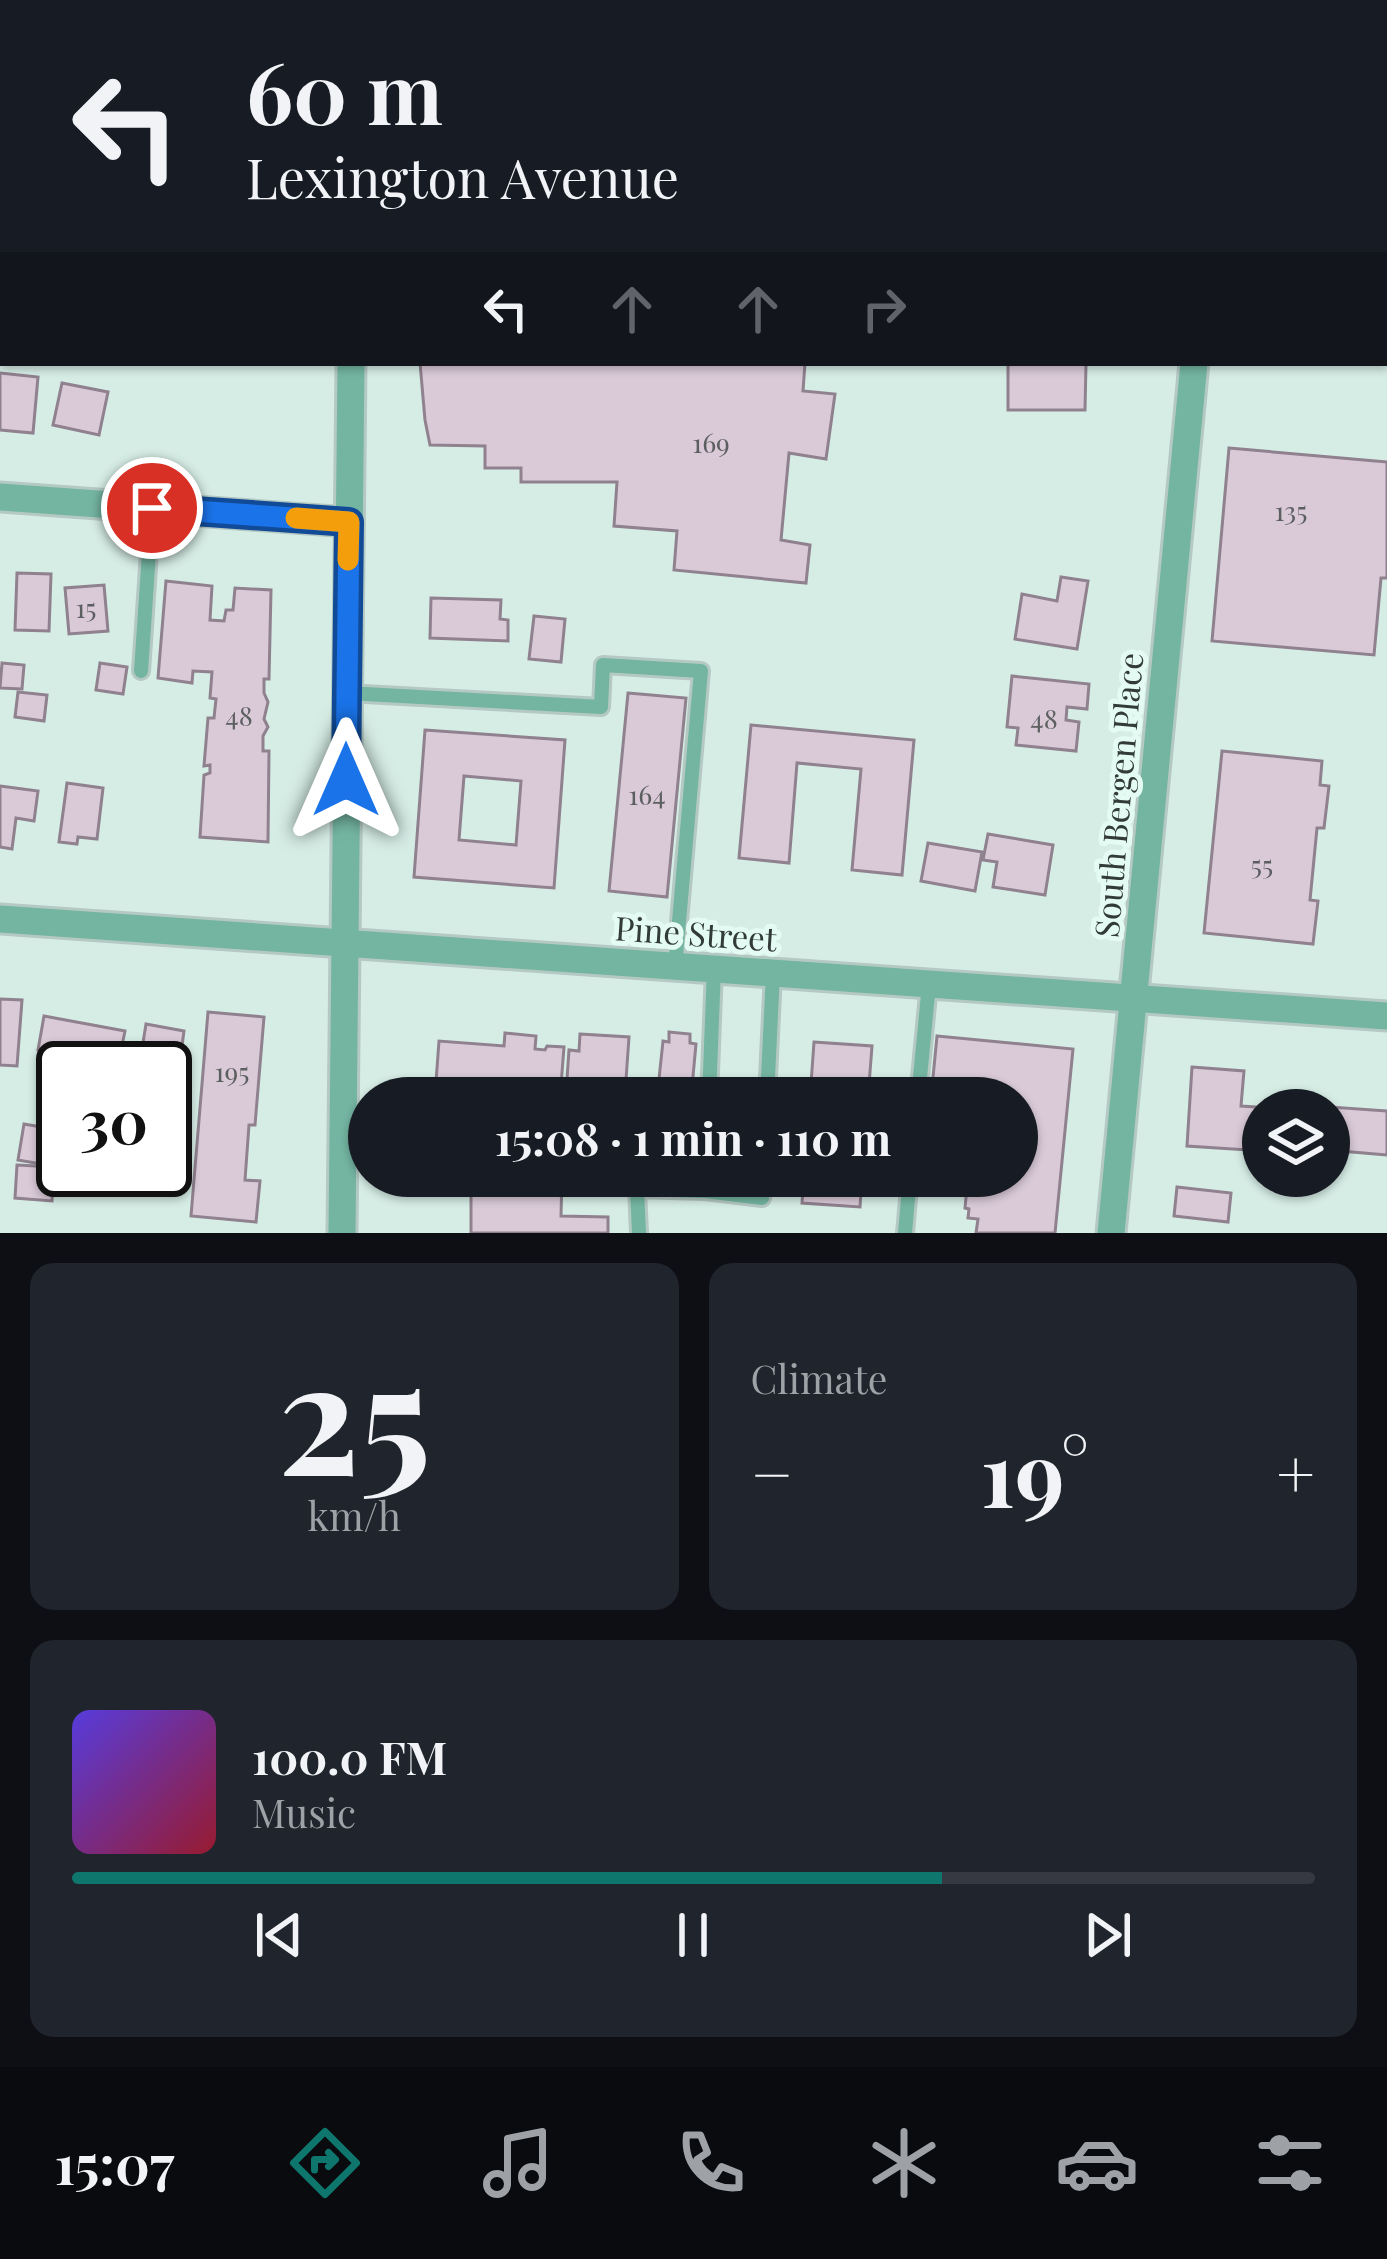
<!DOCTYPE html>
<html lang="en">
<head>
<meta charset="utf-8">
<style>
  body { margin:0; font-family:"Playfair Display",serif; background:#20242c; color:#f1f3f6; height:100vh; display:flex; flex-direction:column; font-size:45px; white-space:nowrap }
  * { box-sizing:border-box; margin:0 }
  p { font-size:39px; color:#9ea1a6 }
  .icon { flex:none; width:66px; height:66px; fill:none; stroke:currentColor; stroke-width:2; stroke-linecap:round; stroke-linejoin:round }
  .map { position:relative; height:1233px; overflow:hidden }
  .drawer { display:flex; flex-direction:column; gap:30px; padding:30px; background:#0d0f14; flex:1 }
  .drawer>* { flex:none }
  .banner { position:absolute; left:0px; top:0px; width:1389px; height:366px; box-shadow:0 3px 9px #0004; background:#171b24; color:#f1f3f6; overflow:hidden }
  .buttons { position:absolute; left:1242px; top:1089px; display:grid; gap:24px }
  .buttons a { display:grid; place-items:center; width:108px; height:108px; border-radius:50%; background:#171b24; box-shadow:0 3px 9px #0004; font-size:60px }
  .speed { position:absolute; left:36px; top:1041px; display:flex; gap:24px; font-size:60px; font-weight:700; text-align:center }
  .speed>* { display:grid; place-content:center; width:156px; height:156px; border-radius:50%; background:#171b24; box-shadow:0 3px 9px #0004; line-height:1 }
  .speed .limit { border:6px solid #111; border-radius:18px; background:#fff; color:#111 }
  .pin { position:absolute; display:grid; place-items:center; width:102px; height:102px; color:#fff; margin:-51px; border:6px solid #fff; border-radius:50%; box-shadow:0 3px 12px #0007 }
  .me { position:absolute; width:132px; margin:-66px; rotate:0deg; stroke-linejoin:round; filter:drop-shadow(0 0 9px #0008) }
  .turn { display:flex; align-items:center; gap:42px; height:252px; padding:0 48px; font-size:54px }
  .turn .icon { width:156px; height:156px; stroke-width:2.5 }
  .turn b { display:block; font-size:84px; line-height:102px }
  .lanes { display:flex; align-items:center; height:114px; padding:0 48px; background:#0003; justify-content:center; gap:60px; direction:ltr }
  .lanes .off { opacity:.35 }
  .big { font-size:90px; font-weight:700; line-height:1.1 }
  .drawer .tile { flex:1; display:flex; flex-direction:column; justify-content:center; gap:18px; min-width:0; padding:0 42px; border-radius:24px; background:#20242c }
  .drawer .dial { align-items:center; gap:0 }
  .dial b { font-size:156px; line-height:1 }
  .song { display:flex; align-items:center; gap:36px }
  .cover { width:144px; height:144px; border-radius:18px; background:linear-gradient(135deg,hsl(250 70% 55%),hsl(350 70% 35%)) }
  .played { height:12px; border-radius:6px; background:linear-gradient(90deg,#0f766e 70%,#363941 70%) }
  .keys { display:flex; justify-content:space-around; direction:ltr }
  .heat { display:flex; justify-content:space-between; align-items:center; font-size:66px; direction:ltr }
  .drawer .tiles { flex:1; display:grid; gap:30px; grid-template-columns:1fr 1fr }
  .tile:last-child { grid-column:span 2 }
  .trip { position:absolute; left:348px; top:1077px; width:690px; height:120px; border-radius:60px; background:#171b24; box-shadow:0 3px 9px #0004; font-weight:700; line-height:120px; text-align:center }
  .dock { display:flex; height:192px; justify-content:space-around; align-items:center; background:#090b0e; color:#9ea1a6 }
  .dock .icon { width:84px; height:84px }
  .dock .current { color:#0f766e }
  .dock b { font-size:54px; color:#f1f3f6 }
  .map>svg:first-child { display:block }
</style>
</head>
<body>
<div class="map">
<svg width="1387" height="1233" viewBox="0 0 1387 1233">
  <rect width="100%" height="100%" fill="#d6ede6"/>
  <g fill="#dacad8" stroke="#8f818e" stroke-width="3" fill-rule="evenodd">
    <path d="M420,363H805L803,391L835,394L826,459L789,453L781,540L810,545L806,583L674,570L677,531L614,526L617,482H521V468H485V446L430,445L425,420Z"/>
    <path d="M1008,363H1086L1085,410H1008Z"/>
    <path d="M0,373L38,377L33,433L0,430Z"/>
    <path d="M62,383L108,392L99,435L53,425Z"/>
    <path d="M1229,448L1387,462V578H1381L1374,655L1212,641Z"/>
    <path d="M17,573L51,574L49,631L15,630Z"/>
    <path d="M1061,577L1088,581L1077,649L1015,639L1022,594L1057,601Z"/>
    <path d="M166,581L212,586L210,620L224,621L226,610H233L235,588L271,590L269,679H264V693L268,702L264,719L268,727L263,736V751H269L268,842L200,837L204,775L210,773V765L204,766L208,718H214L216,699L210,698L212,672L193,671L192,683L158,678Z"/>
    <path d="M104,585L108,631L69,634L65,588Z"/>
    <path d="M431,598L501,600L500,619L508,620V641L430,638Z"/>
    <path d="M534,616L565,619L561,662L529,659Z"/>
    <path d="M2,663L24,665L22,689L0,688Z"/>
    <path d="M100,663L127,667L123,694L96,690Z"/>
    <path d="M1012,676L1089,684L1087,709L1067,707L1066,720L1079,722L1076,751L1016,745L1018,728L1007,727Z"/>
    <path d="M18,692L47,695L44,721L15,717Z"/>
    <path d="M628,693L686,698L667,897L609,891Z"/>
    <path d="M751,725L914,740L902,875L852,870L861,769L797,763L789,863L739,858Z"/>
    <path d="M425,730L565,740L554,888L414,877ZM464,776L521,781L516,845L459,840Z"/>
    <path d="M1222,751L1322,761L1320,785L1329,786L1324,828H1317L1310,900L1318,901L1313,944L1204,933Z"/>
    <path d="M67,783L103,788L97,839L78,837L77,844L59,842Z"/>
    <path d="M0,786L38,791L34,821L16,818L12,849L0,847Z"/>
    <path d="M988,834L1053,845L1045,895L993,887L997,862L983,860Z"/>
    <path d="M928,843L982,852L975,891L921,881Z"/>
    <path d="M0,999L22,1000L17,1066L0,1065Z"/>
    <path d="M208,1012L264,1017L255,1125H249L245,1180L260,1181L256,1222L191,1216Z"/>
    <path d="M44,1016L125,1031L118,1065L38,1050Z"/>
    <path d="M146,1024L184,1031L178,1075L165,1073V1068H139Z"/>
    <path d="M669,1032L690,1034V1043L696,1044L691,1098H657L663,1041L669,1042Z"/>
    <path d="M505,1033L536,1036L535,1049L545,1050L547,1046L564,1047L560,1098L435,1095L439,1041L504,1046Z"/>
    <path d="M580,1034L629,1037L625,1094L576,1091L577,1080L567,1079L569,1050L579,1051Z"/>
    <path d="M937,1036L1073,1049L1055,1233H976L978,1219L968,1218L969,1209L965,1208L968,1176H1017V1098H931Z"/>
    <path d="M814,1042L872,1046L868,1098H810Z"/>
    <path d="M1192,1067L1244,1071L1241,1106L1288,1109V1104L1387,1111V1155L1329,1150V1110H1263V1151L1187,1146Z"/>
    <path d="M24,1124L47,1128L41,1164L18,1160Z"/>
    <path d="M17,1165L54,1167L52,1201L15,1198Z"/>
    <path d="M471,1176H562L561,1216L608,1217V1233H471Z"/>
    <path d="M804,1176H862L860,1207L802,1203Z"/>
    <path d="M1177,1187L1231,1193L1228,1222L1174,1216Z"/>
  </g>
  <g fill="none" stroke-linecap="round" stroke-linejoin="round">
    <g stroke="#b5c9c3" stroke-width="20">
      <g id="lane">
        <path d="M290,0L313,3"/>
        <path d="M141,671L152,508"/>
        <path d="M347,693L601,707L603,665L701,671L675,967"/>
        <path d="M709,1098L714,968"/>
        <path d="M767,1098L773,973"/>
        <path d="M918,1098L929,984"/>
        <path d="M706,1176L705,1191L762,1198L763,1176"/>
        <path d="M639,1233L637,1189L705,1191"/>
        <path d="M905,1233L910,1176"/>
      </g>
    </g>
    <g stroke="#b5c9c3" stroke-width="33">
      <g id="street">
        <path d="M1239,3V0"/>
        <path d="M0,497L349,522"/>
        <path d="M0,919L1387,1016"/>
        <path d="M342,1233L351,363"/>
        <path d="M1111,1233L1194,363"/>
      </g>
    </g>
    <g stroke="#b5c9c3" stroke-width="36">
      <path id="secondary" d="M359,3V0"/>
    </g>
    <g stroke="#b5c9c3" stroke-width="42">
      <g id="highway">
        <path d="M0,157H3"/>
        <path d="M1386,205H1387"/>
        <path d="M0,208H3"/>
        <path d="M1386,255H1387"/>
      </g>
    </g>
    <use href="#lane" stroke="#74b5a2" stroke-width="14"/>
    <use href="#street" stroke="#74b5a2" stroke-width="27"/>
    <use href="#secondary" stroke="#239c81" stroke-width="30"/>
    <use href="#highway" stroke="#316959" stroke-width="36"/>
    <g stroke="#616e6a" stroke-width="14">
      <g id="rail">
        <path d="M849,0L870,3"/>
        <path d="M1043,0L1065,3"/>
        <path d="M1386,51H1387"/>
        <path d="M1386,81H1387"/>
      </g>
    </g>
    <use href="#rail" stroke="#e3fbf3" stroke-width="9" stroke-dasharray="27" stroke-linecap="butt"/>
  </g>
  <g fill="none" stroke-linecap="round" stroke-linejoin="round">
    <g stroke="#114b97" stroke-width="30">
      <path id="route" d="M152,508L349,522L346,780"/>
    </g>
    <use href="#route" stroke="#1a73e8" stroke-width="21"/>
    <path stroke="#f59e0b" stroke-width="21" d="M296,518L349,522L348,560"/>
  </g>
  <g text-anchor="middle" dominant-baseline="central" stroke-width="10" stroke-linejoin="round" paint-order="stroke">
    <g font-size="27" fill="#5c5f60">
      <text x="711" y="442">169</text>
      <text x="1291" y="510">135</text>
      <text x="86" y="607">15</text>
      <text x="239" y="715">48</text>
      <text x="1044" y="718">48</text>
      <text x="647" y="794">164</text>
      <text x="1262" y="864">55</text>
      <text x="232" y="1071">195</text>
    </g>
    <g font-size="33" fill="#323b38" stroke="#e3fbf3">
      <text transform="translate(1117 795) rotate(-85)">South Bergen Place</text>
      <text transform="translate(696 932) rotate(4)">Pine Street</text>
    </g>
  </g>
</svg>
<div class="buttons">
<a><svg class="icon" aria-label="layers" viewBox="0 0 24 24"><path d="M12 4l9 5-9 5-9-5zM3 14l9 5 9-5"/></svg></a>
</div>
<div class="speed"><div class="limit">30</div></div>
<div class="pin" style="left:152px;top:508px;background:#d93025"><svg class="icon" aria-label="arrive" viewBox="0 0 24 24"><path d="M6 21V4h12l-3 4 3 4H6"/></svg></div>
<svg class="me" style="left:346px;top:780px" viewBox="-20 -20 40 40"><path d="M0-17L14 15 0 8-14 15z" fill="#1a73e8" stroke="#fff" stroke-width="4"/></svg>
<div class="trip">15:08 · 1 min · 110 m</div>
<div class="banner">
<div class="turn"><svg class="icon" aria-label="left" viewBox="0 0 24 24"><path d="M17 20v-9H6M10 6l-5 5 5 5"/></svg><div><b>60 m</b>Lexington Avenue</div></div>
<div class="lanes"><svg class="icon" aria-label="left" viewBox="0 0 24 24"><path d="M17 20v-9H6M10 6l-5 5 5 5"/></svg><svg class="icon off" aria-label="ahead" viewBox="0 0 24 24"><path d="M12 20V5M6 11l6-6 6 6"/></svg><svg class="icon off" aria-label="ahead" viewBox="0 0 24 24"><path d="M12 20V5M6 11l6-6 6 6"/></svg><svg class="icon off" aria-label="right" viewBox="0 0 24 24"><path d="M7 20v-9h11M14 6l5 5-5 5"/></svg></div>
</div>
</div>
<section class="drawer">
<div class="tiles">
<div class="tile dial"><b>25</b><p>km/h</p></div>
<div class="tile"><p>Climate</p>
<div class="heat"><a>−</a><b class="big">19°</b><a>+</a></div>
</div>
<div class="tile">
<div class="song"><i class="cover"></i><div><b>100.0 FM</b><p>Music</p></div></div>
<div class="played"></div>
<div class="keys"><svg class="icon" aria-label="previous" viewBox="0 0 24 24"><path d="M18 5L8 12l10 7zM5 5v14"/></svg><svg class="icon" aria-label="pause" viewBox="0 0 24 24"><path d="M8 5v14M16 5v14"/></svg><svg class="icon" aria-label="next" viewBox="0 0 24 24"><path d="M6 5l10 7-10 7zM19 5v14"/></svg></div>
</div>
</div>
</section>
<nav class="dock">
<b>15:07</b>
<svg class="icon current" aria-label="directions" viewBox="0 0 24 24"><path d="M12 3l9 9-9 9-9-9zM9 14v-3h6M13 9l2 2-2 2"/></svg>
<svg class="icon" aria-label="music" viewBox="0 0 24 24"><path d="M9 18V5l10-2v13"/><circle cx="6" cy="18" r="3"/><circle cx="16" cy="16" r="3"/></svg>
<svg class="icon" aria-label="phone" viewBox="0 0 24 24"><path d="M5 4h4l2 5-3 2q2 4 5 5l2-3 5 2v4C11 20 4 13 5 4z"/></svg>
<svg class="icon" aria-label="climate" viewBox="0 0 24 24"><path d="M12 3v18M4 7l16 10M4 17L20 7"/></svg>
<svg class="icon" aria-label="car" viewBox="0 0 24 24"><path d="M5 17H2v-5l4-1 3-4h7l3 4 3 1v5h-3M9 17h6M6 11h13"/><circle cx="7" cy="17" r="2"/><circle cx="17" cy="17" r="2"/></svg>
<svg class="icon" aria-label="filters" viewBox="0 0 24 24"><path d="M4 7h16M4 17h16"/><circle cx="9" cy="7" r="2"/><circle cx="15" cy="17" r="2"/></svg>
</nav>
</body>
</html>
